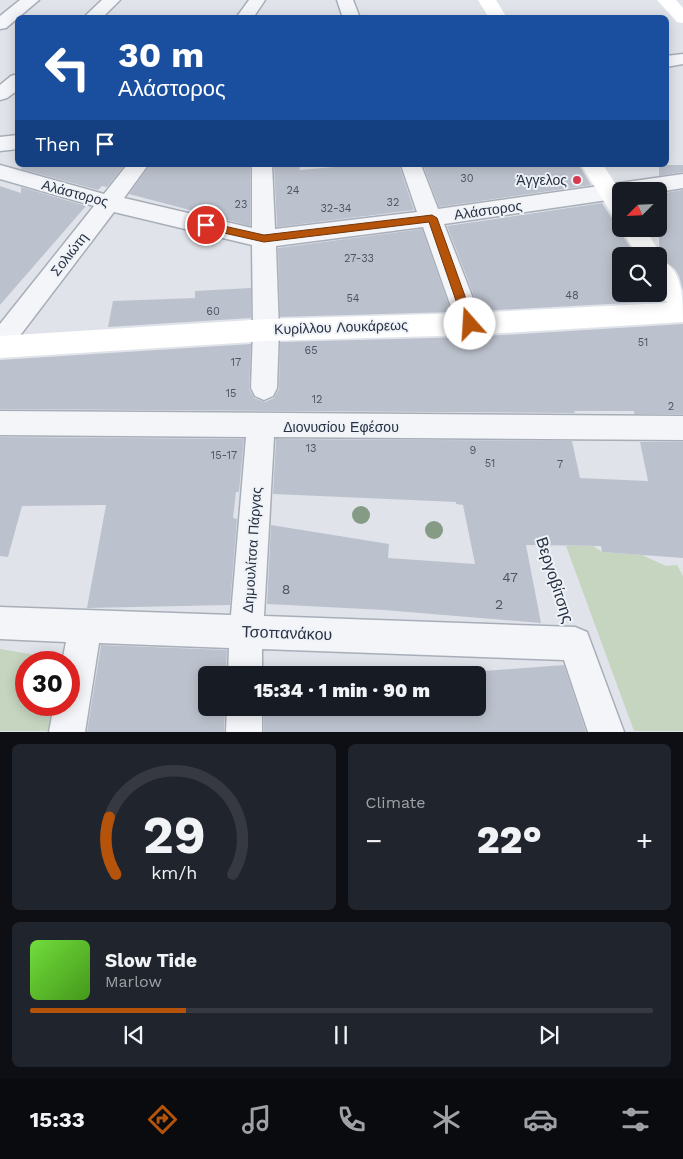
<!DOCTYPE html>
<html lang="en">
<head>
<meta charset="utf-8">
<style>
  body { margin:0; font-family:"Work Sans",sans-serif; background:#20242c; color:#f1f3f6; height:100vh; display:flex; flex-direction:column; font-size:19px; white-space:nowrap }
  * { box-sizing:border-box; margin:0 }
  p { font-size:16px; color:#9ea1a6 }
  .icon { flex:none; width:28px; height:28px; fill:none; stroke:currentColor; stroke-width:2; stroke-linecap:round; stroke-linejoin:round }
  .map { position:relative; height:732px; overflow:hidden }
  .sheet { display:flex; flex-direction:column; gap:12px; padding:12px; background:#0d0f14; flex:1 }
  .sheet>* { flex:none }
  .banner { position:absolute; left:15px; top:15px; width:654px; height:152px; border-radius:8px; box-shadow:0 2px 12px #0003; background:#1a4fa0; color:#fff; overflow:hidden }
  .needle { width:32px; rotate:246deg }
  .tools { position:absolute; left:612px; top:182px; display:grid; gap:10px }
  .tools a { display:grid; place-items:center; width:55px; height:55px; border-radius:8px; background:#171b24; box-shadow:0 2px 12px #0003; font-size:25px }
  .speed { position:absolute; left:15px; top:651px; display:flex; gap:10px; font-size:25px; font-weight:700; text-align:center }
  .speed>* { display:grid; place-content:center; width:65px; height:65px; border-radius:50%; background:#171b24; box-shadow:0 2px 12px #0003; line-height:1 }
  .speed .limit { border:8px solid #d22; background:#fff; color:#111 }
  .pin { position:absolute; display:grid; place-items:center; width:42px; height:42px; color:#fff; margin:-21px; border:2px solid #fff; border-radius:50%; box-shadow:0 1px 5px #0007 }
  .me { position:absolute; width:55px; margin:-28px; rotate:341deg; stroke-linejoin:round; filter:drop-shadow(0 0 4px #0008) }
  .turn { display:flex; align-items:center; gap:18px; height:105px; padding:0 20px; font-size:22px }
  .turn .icon { width:65px; height:65px; stroke-width:2.5 }
  .turn b { display:block; font-size:35px; line-height:42px }
  .then { display:flex; align-items:center; height:48px; padding:0 20px; background:#0003; gap:10px; font-size:19px }
  .big { font-size:38px; font-weight:800; line-height:1.1 }
  .sheet .widget { flex:1; display:flex; flex-direction:column; justify-content:center; gap:8px; min-width:0; padding:0 18px; border-radius:8px; background:#20242c }
  .sheet .dial { align-items:center; gap:0 }
  .dial svg { height:130px; overflow:visible; fill:none; stroke:#363941; stroke-width:7; stroke-linecap:round; text-anchor:middle }
  .dial text { fill:#f1f3f6; stroke:none }
  .song { display:flex; align-items:center; gap:15px }
  .cover { width:60px; height:60px; border-radius:8px; background:linear-gradient(135deg,hsl(100 70% 55%),hsl(100 70% 35%)) }
  .played { height:5px; border-radius:2px; background:linear-gradient(90deg,#b45309 25%,#363941 25%) }
  .keys { display:flex; justify-content:space-around; direction:ltr }
  .heat { display:flex; justify-content:space-between; align-items:center; font-size:28px; direction:ltr }
  .sheet .tiles { flex:1; display:grid; gap:12px; grid-template-columns:1fr 1fr }
  .widget:last-child { grid-column:span 2 }
  .trip { position:absolute; left:198px; top:666px; width:288px; height:50px; border-radius:8px; background:#171b24; box-shadow:0 2px 12px #0003; font-weight:800; line-height:50px; text-align:center }
  .dock { display:flex; height:80px; justify-content:space-around; align-items:center; background:#090b0e; color:#9ea1a6 }
  .dock .icon { width:35px; height:35px }
  .dock .selected { color:#b45309 }
  .dock b { font-size:22px; color:#f1f3f6 }
  .map>svg:first-child { display:block }
</style>
</head>
<body>
<div class="map">
<svg width="683" height="732" viewBox="0 0 683 732">
  <rect width="100%" height="100%" fill="#e0e4ea"/>
  <g fill="#c5d5c0">
    <path d="M566,546H593L602,552L642,555L666,566L677,565L683,576V731H634Z"/>
    <path d="M0,649L60,659V662H26V705H52L48,731H0Z"/>
  </g>
  <g fill="#bcc2cd">
    <path d="M22,165H125L107,187L102,186L98,190L21,169Z"/>
    <path d="M150,165H250V226L129,194Z"/>
    <path d="M274,165H299L300,170L358,165H399L414,210L277,227Z"/>
    <path d="M423,165H579L591,185L439,207Z"/>
    <path d="M659,165H683V172L659,176Z"/>
    <path d="M0,186L21,193V187L86,206L0,305Z"/>
    <path d="M683,190V291L679,276L675,269L662,259L664,255L659,247V194Z"/>
    <path d="M602,203L611,217L621,221L619,230L636,256H621V294L659,292L664,301L480,311L447,226Z"/>
    <path d="M422,229L451,312L280,317L278,248Z"/>
    <path d="M251,288V318L108,327L113,301L195,298V291Z"/>
    <path d="M683,324V414H634V411H574L575,413L0,409V360L251,344L249,389L254,398L265,402L274,398L279,389L280,342L470,337Z"/>
    <path d="M0,437L244,439L239,492H236L233,518L237,519L230,605L87,608L106,505L22,506L8,557L0,556Z"/>
    <path d="M276,439L572,441L580,478L648,481L640,442H683V558L602,552L601,546L526,545L541,623L384,610L267,604L271,525L389,544L388,558L475,564L463,505L456,504V502L273,494Z"/>
    <path d="M101,645L227,650L226,675H206V708H225L224,732H87Z"/>
    <path d="M564,665L586,732H264V708H476V675H264V671H342L430,675Z"/>
  </g>
  <g fill="none" stroke-linecap="round" stroke-linejoin="round">
    <g stroke="#a8aeb8" stroke-width="3">
      <g id="street">
        <path d="M20,0H39L6,28L0,29V16Z"/>
        <path d="M102,0H120L102,18H83Z"/>
        <path d="M249,0H265L253,18H236Z"/>
        <path d="M337,0H353L360,18H343Z"/>
        <path d="M683,54V64L666,67V56Z"/>
        <path d="M18,74V90L7,98L0,100V85L11,76Z"/>
        <path d="M18,135V149L0,151V137Z"/>
        <path d="M0,165L104,194L127,165H148L124,198L252,228V165H272L275,229L417,212L401,165H421L438,209L683,174V188L659,192L621,191V198L444,224L483,324L479,331L470,334L461,331L457,324L423,227L276,246L279,330L277,388L273,396L264,400L255,396L251,388L253,330L252,245L114,212L9,350L0,354V324L94,206L0,179Z"/>
        <path d="M0,411L683,416V440L274,437L264,616L575,627L587,632L624,732H588L564,660L262,649V675H228L229,648L99,643L85,732H49L54,705H69V662H62L66,642L0,639V607L231,615L246,437L0,435Z"/>
        <path d="M227,708H262V732H226Z"/>
      </g>
    </g>
    <path stroke="#bec2c9" stroke-width="4" stroke-dasharray="4.5 4.5" stroke-linecap="butt" d="M515,454L565,612"/>
    <use href="#street" fill="#f3f5f8" fill-rule="evenodd"/>
    <g fill="#fff" fill-rule="evenodd">
      <path d="M478,0H496L507,18H489Z"/>
      <path d="M657,0H676L683,8V23L677,22Z"/>
      <path d="M581,165H603L621,192V218L613,216Z"/>
      <path d="M621,229H645L662,256L660,260C683,268 683,300 683,322L470,335L266,341L0,358V336L266,319L470,313L667,303L659,289V256H638Z"/>
    </g>
  </g>
  <g fill="#859b85">
    <circle cx="361" cy="515" r="9"/>
    <circle cx="434" cy="530" r="9"/>
  </g>
  <path fill="#b45309" stroke="#753606" d="M432,215L437,218L475,324L473,327H466L464,324L429,222L264,242L206,229L201,225L206,222L264,235Z"/>
  <circle fill="#d93a50" stroke="#eff3f7" stroke-width="2" cx="577" cy="180" r="5"/>
  <g text-anchor="middle" dominant-baseline="central" stroke-width="4" stroke-linejoin="round" paint-order="stroke">
    <g font-size="11" fill="#4c5566">
      <text x="467" y="178">30</text>
      <text x="293" y="190">24</text>
      <text x="393" y="202">32</text>
      <text x="241" y="204">23</text>
      <text x="336" y="208">32-34</text>
      <text x="359" y="258">27-33</text>
      <text x="572" y="295">48</text>
      <text x="353" y="298">54</text>
      <text x="213" y="311">60</text>
      <text x="643" y="342">51</text>
      <text x="311" y="350">65</text>
      <text x="236" y="362">17</text>
      <text x="231" y="393">15</text>
      <text x="317" y="399">12</text>
      <text x="671" y="406">2</text>
      <text x="311" y="448">13</text>
      <text x="473" y="450">9</text>
      <text x="224" y="455">15-17</text>
      <text x="490" y="463">51</text>
      <text x="560" y="464">7</text>
    </g>
    <g font-size="14" fill="#273143" stroke="#eff3f7" text-anchor="end">
      <text x="567" y="180">Άγγελος</text>
    </g>
    <g font-size="14" fill="#273143" stroke="#eff3f7">
      <text transform="translate(75 193) rotate(15)">Αλάστορος</text>
      <text transform="translate(488 210) rotate(-8)">Αλάστορος</text>
      <text transform="translate(69 254) rotate(-52)">Σολιώτη</text>
      <text transform="translate(341 327) rotate(-2)">Κυρίλλου Λουκάρεως</text>
      <text x="341" y="427">Διονυσίου Εφέσου</text>
      <text transform="translate(252 550) rotate(-86)">Δημουλίτσα Πάργας</text>
    </g>
    <g font-size="14" fill="#4c5566">
      <text x="510" y="577">47</text>
      <text x="286" y="589">8</text>
      <text x="499" y="604">2</text>
    </g>
    <g font-size="16" fill="#273143" stroke="#eff3f7">
      <text transform="translate(555 580) rotate(72)">Βεργοβίτσης</text>
      <text transform="translate(287 633) rotate(2)">Τσοπανάκου</text>
    </g>
  </g>
</svg>
<div class="tools">
<a><svg class="needle" viewBox="-14 -14 28 28"><path d="M0-13l5 13h-10z" fill="#e53935"/><path d="M0 13l5-13h-10z" fill="#9ea1a6"/></svg></a>
<a><svg class="icon" aria-label="search" viewBox="0 0 24 24"><circle cx="10" cy="10" r="6"/><path d="M15 15l6 6"/></svg></a>
</div>
<div class="speed"><div class="limit">30</div></div>
<div class="pin" style="left:206px;top:225px;background:#d93025"><svg class="icon" aria-label="arrive" viewBox="0 0 24 24"><path d="M6 21V4h12l-3 4 3 4H6"/></svg></div>
<svg class="me" style="left:470px;top:324px" viewBox="-20 -20 40 40"><circle r="19" fill="#fff"/><path d="M0-13L10 11 0 6-10 11z" fill="#b45309"/></svg>
<div class="trip">15:34 · 1 min · 90 m</div>
<div class="banner">
<div class="turn"><svg class="icon" aria-label="left" viewBox="0 0 24 24"><path d="M17 20v-9H6M10 6l-5 5 5 5"/></svg><div><b>30 m</b>Αλάστορος</div></div>
<div class="then">Then<svg class="icon" aria-label="arrive" viewBox="0 0 24 24"><path d="M6 21V4h12l-3 4 3 4H6"/></svg></div>
</div>
</div>
<section class="sheet">
<div class="tiles">
<div class="widget dial"><svg viewBox="0 0 100 80">
<path d="M14 69A42 42 0 1 1 86 69"/>
<path d="M14 69A42 42 0 0 1 10 34" stroke="#b45309"/>
<text x="50" y="56" font-size="32" font-weight="700">29</text>
<text x="50" y="72" font-size="11">km/h</text>
</svg></div>
<div class="widget"><p>Climate</p>
<div class="heat"><a>−</a><b class="big">22°</b><a>+</a></div>
</div>
<div class="widget">
<div class="song"><i class="cover"></i><div><b>Slow Tide</b><p>Marlow</p></div></div>
<div class="played"></div>
<div class="keys"><svg class="icon" aria-label="previous" viewBox="0 0 24 24"><path d="M18 5L8 12l10 7zM5 5v14"/></svg><svg class="icon" aria-label="pause" viewBox="0 0 24 24"><path d="M8 5v14M16 5v14"/></svg><svg class="icon" aria-label="next" viewBox="0 0 24 24"><path d="M6 5l10 7-10 7zM19 5v14"/></svg></div>
</div>
</div>
</section>
<nav class="dock">
<b>15:33</b>
<svg class="icon selected" aria-label="directions" viewBox="0 0 24 24"><path d="M12 3l9 9-9 9-9-9zM9 14v-3h6M13 9l2 2-2 2"/></svg>
<svg class="icon" aria-label="music" viewBox="0 0 24 24"><path d="M9 18V5l10-2v13"/><circle cx="6" cy="18" r="3"/><circle cx="16" cy="16" r="3"/></svg>
<svg class="icon" aria-label="phone" viewBox="0 0 24 24"><path d="M5 4h4l2 5-3 2q2 4 5 5l2-3 5 2v4C11 20 4 13 5 4z"/></svg>
<svg class="icon" aria-label="climate" viewBox="0 0 24 24"><path d="M12 3v18M4 7l16 10M4 17L20 7"/></svg>
<svg class="icon" aria-label="car" viewBox="0 0 24 24"><path d="M5 17H2v-5l4-1 3-4h7l3 4 3 1v5h-3M9 17h6M6 11h13"/><circle cx="7" cy="17" r="2"/><circle cx="17" cy="17" r="2"/></svg>
<svg class="icon" aria-label="filters" viewBox="0 0 24 24"><path d="M4 7h16M4 17h16"/><circle cx="9" cy="7" r="2"/><circle cx="15" cy="17" r="2"/></svg>
</nav>
</body>
</html>
